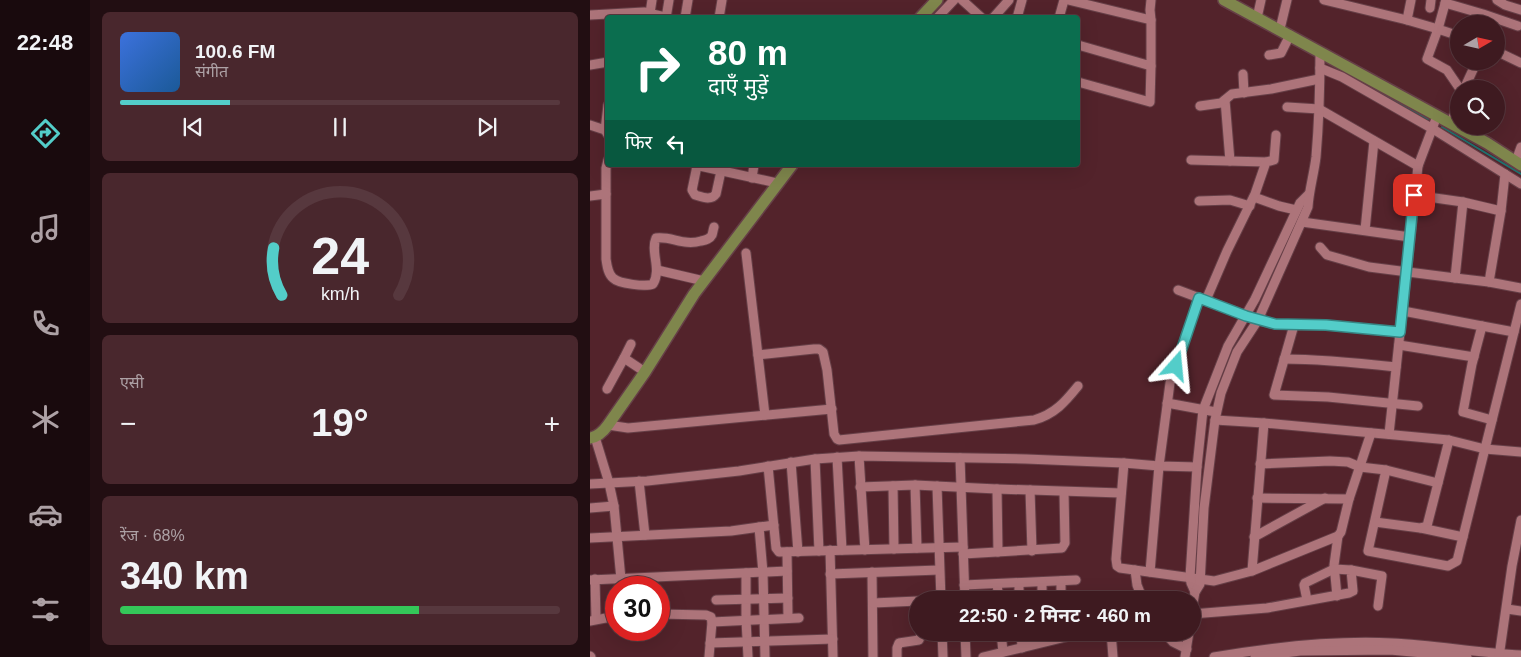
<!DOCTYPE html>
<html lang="hi">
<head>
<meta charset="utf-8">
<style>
  body { margin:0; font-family:Arial,"Noto Sans Devanagari",sans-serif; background:#49272d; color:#f1f3f6; height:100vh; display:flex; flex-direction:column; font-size:19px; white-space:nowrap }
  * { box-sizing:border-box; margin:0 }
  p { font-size:16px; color:#ada1a5 }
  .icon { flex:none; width:28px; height:28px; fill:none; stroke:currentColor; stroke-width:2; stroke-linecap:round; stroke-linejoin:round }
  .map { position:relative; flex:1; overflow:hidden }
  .drawer { display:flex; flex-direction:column; gap:12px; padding:12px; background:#220e12; width:500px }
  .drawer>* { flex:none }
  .hud { position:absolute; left:15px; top:15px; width:475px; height:152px; border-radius:5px; box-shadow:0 5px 20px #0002,0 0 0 1px #57383e; background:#0b6e4f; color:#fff; overflow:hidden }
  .needle { width:32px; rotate:81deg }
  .fabs { position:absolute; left:860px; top:15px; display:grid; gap:10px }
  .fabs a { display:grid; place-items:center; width:55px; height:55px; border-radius:50%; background:#3e1a20; box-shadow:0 5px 20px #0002,0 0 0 1px #57383e; font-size:25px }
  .speed { position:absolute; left:15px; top:576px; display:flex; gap:10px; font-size:25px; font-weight:700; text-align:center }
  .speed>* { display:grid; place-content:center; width:65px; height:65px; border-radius:50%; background:#3e1a20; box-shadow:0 5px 20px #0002,0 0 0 1px #57383e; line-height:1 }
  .speed .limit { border:8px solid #d22; background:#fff; color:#111 }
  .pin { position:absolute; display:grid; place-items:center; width:42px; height:42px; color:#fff; margin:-21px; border-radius:10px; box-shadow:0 2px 8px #0006 }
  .me { position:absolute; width:55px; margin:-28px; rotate:18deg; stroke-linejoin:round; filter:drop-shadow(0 0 4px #0008) }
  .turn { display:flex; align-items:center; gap:18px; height:105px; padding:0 20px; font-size:22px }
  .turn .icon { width:65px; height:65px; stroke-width:2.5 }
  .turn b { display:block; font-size:35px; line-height:42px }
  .then { display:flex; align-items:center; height:48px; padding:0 20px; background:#0003; gap:10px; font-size:19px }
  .big { font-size:38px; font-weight:700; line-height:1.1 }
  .drawer .tile { flex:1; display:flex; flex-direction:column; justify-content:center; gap:8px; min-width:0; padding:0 18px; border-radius:8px; background:#49272d }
  .drawer .dial { align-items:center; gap:0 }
  .dial svg { height:130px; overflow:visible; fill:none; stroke:#57383e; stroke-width:7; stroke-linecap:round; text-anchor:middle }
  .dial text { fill:#f1f3f6; stroke:none }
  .song { display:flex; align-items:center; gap:15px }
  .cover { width:60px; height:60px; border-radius:8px; background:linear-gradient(135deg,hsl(220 70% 55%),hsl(210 70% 35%)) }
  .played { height:5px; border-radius:2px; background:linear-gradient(90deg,#53cdc9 25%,#57383e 25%) }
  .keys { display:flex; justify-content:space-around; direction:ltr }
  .heat { display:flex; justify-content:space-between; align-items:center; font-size:28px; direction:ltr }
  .charge { height:8px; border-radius:4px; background:linear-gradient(90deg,#34c759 68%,#57383e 0) }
  .trip { position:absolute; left:319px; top:591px; width:292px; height:50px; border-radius:25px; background:#3e1a20; box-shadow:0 5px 20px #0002,0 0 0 1px #57383e; font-weight:700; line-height:50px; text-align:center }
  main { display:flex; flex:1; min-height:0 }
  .tab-bar { display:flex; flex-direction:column; width:90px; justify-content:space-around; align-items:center; background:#190a0d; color:#ada1a5 }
  .tab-bar .icon { width:35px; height:35px }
  .tab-bar .current { color:#53cdc9 }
  .tab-bar b { font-size:22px; color:#f1f3f6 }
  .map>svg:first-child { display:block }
</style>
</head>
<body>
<main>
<nav class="tab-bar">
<b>22:48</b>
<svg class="icon current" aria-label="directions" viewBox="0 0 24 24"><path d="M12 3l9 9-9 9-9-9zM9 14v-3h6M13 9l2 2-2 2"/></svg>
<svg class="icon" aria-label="music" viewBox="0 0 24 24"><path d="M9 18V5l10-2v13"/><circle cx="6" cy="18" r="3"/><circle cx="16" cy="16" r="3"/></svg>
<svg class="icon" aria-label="phone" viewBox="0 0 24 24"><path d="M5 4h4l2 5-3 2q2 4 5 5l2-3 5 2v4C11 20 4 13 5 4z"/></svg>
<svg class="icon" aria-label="climate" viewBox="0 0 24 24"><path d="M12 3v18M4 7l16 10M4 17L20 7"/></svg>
<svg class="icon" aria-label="car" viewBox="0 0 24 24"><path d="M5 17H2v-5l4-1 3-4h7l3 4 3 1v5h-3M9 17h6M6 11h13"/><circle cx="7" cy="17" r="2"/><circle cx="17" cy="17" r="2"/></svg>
<svg class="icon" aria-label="filters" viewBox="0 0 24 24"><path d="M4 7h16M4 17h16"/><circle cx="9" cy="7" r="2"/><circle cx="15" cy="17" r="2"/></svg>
</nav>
<section class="drawer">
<div class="tile">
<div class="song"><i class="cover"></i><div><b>100.6 FM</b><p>संगीत</p></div></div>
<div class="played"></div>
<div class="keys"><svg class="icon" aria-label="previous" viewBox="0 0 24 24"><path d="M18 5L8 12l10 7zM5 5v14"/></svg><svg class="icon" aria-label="pause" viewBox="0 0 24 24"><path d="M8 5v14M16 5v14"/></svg><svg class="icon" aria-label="next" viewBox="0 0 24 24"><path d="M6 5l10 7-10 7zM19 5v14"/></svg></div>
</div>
<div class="tile dial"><svg viewBox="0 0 100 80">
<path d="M14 69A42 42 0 1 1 86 69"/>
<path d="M14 69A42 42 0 0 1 9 40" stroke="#53cdc9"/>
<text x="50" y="56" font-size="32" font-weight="700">24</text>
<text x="50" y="72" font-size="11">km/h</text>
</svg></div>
<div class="tile"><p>एसी</p>
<div class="heat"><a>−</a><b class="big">19°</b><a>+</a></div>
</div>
<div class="tile"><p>रेंज · 68%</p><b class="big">340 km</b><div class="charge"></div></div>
</section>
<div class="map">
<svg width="931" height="657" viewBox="0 0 931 657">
  <rect width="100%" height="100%" fill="#53232b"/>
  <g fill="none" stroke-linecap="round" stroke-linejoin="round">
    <g stroke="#20716e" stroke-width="2">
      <path d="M750,70L838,119"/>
      <path d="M852,127L931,174"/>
    </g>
    <g stroke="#663f47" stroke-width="11">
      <g id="minor">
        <path d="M372,0L392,18"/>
        <path d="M478,0L561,20V66L488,45"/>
        <path d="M734,0L817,20"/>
        <path d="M821,0L817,20L848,29L837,59L857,70L870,89"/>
        <path d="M856,0L848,29L869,36"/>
        <path d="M907,0L915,5L931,10"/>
        <path d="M855,3L893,14L928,26"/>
        <path d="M840,8L841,0"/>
        <path d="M60,13L62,0"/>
        <path d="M0,15L54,12L75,17"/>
        <path d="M76,18L79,0"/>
        <path d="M95,18L98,0"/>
        <path d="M129,18L132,0"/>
        <path d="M347,18L364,0"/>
        <path d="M403,18L419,0"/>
        <path d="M427,18L432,0"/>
        <path d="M469,18L474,0"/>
        <path d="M667,18L671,0"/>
        <path d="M561,20L560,10L561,0"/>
        <path d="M690,29L697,0"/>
        <path d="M906,51L931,63"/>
        <path d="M679,55L691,53L700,35"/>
        <path d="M0,65L18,62"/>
        <path d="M730,68L752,77L843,129L931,184"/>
        <path d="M653,74L654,93"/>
        <path d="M488,82L560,102L561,66"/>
        <path d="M874,89L887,61"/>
        <path d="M635,100L640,161"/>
        <path d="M610,106L631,103L642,94L681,89L729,79"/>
        <path d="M697,107L729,109L828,166"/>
        <path d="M861,123L869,101"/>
        <path d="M0,125L15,130L18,135"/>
        <path d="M15,130L18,105"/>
        <path d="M18,160L16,168V259C17,266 18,274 23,278C29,284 56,287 63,284C72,269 60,252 66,238C82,236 93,246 111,241C116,240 120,239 122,235C123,232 123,230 124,227"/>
        <path d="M601,160L676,162"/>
        <path d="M926,161L931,147"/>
        <path d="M105,165L187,183"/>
        <path d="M107,166L102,190L105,195C112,197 121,201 126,194L131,171"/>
        <path d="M915,174L911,211L899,282L931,288"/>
        <path d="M162,178L164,165"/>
        <path d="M824,195L873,202L911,211"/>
        <path d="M0,196L16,194"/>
        <path d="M664,197L689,206L706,210"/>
        <path d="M609,201L640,200L660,206"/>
        <path d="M712,222L820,237"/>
        <path d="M775,230L784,141"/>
        <path d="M730,247L737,255L779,267L865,278L873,202"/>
        <path d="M156,253L175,415"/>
        <path d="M67,270L114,281"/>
        <path d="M865,278L899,282"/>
        <path d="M588,290L668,320L685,324L704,325L684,395L738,397L828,406"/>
        <path d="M616,300L637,251L665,194L676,162L684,160L686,135"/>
        <path d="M813,311L892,326L882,364L873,412L902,420"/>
        <path d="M704,325H736L810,332"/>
        <path d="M892,326L924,332"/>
        <path d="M809,345L884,357"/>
        <path d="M168,355L224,349H229L233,352L237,370L244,434L247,439L249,440L444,420C465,414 475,402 488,386"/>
        <path d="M34,358L41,344"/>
        <path d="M694,359C732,359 769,363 806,367"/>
        <path d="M17,389L34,358L55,372"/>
        <path d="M577,403L626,412"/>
        <path d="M625,420L674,423L859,440L895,449L931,452"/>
        <path d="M18,425L38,428L242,409"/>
        <path d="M799,434L828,166L847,116"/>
        <path d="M5,437L19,483L24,506L31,579"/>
        <path d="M269,456L275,550"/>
        <path d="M247,457L252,550"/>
        <path d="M370,458L375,600"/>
        <path d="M225,459L229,551"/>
        <path d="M201,462L208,552"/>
        <path d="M534,463L526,559L527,566L530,568L624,581L662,571L748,536L751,532L759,499L781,433"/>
        <path d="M670,464L740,461L758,462L770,467L796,470L778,551L858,566L867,561L931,304"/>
        <path d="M178,466L186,548L189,552L373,547"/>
        <path d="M796,470L848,483"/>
        <path d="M49,481L55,535"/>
        <path d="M0,484L57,481L149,471L225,459L269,456L436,459L534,463L569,466L607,467"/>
        <path d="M325,485L327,548"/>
        <path d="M303,486L304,549"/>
        <path d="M347,486L351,600"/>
        <path d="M270,487L325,485L407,489L531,493"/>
        <path d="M407,489L408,552"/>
        <path d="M440,490L442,551"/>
        <path d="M667,498L759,499"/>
        <path d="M0,508L24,506"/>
        <path d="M785,522L830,528L837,526L859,440"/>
        <path d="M169,527L173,573L175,657"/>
        <path d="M831,528L873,537"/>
        <path d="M664,537L735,498"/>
        <path d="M0,538L141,531L184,525"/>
        <path d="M240,550L243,657"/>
        <path d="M197,552L198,618"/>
        <path d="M373,554L472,548L475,543L474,492"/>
        <path d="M545,570L547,585L553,600"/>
        <path d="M761,570L792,576L788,606"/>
        <path d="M662,571L674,423"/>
        <path d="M282,572L283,657"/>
        <path d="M560,572L569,466L580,383L609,298"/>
        <path d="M156,573V620L158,657"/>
        <path d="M240,574L349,570"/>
        <path d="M5,579L6,619"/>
        <path d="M0,580L197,571"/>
        <path d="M429,583V600"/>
        <path d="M407,584L409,600"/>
        <path d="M374,585L486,580"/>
        <path d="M605,592L601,583L600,577L607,467L613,410L638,346L665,299L710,203L719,194"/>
        <path d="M747,596L744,565L748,536"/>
        <path d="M126,600L198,598"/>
        <path d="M452,600V582"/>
        <path d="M471,600V581"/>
        <path d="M283,603L328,601"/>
        <path d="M602,609L605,592L610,584L614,508L625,420L631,393L647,352L668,320L718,207C719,190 724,174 726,157C729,122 730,87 730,52"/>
        <path d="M917,609L931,611"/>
        <path d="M69,614L116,615L121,617L122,622L119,657"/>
        <path d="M602,614L677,608L759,593L763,591L761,570L744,569L715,583L714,585L717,600"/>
        <path d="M0,621L26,616"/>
        <path d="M122,622L209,618"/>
        <path d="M352,632L353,657"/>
        <path d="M375,632L376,657"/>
        <path d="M411,632L413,652"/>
        <path d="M431,632L432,648"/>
        <path d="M521,632L523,657"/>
        <path d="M574,632L583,642L597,649"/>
        <path d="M120,643L243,639"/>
        <path d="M0,656L1,657"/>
        <path d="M307,657V648L309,643L329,640L332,632"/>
        <path d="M393,657L480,636"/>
        <path d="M595,657L599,632"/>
        <path d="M624,657C683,647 742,640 802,643C845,645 888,653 931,655"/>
        <path d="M665,657L710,651L800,650L877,657"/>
        <path d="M909,657L922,566L931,520"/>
      </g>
    </g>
    <g stroke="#663f47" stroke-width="14">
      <g id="major">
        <path d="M634,0L897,143L931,165"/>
        <path d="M330,18L347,0"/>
        <path d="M0,438C8,437 13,432 18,425L55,372L104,294L202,165"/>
      </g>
    </g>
    <use href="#minor" stroke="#ad747a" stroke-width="9"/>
    <use href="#major" stroke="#7f864c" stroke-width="11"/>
  </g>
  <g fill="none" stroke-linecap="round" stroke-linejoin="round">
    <g stroke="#368583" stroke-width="12">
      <path id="route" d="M586,366L609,298L656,316L685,324L736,325L810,332L824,195"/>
    </g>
    <use href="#route" stroke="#53cdc9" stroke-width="9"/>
  </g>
</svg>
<div class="fabs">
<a><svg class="needle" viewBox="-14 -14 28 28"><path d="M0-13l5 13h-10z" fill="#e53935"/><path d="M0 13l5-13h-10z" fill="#ada1a5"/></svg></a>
<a><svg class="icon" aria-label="search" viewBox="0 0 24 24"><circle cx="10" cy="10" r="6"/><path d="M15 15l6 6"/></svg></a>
</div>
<div class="speed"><div class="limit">30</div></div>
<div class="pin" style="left:824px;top:195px;background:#d93025"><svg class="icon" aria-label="arrive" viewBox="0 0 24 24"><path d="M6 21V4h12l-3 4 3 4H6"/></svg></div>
<svg class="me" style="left:586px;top:366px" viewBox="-20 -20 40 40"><path d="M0-17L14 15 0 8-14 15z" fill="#53cdc9" stroke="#fff" stroke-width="4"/></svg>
<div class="trip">22:50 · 2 मिनट · 460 m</div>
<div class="hud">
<div class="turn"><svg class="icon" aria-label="right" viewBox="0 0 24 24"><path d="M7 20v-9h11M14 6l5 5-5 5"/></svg><div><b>80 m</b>दाएँ मुड़ें</div></div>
<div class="then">फिर<svg class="icon" aria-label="left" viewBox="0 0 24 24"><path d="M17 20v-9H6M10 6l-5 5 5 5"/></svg></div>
</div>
</div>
</main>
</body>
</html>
